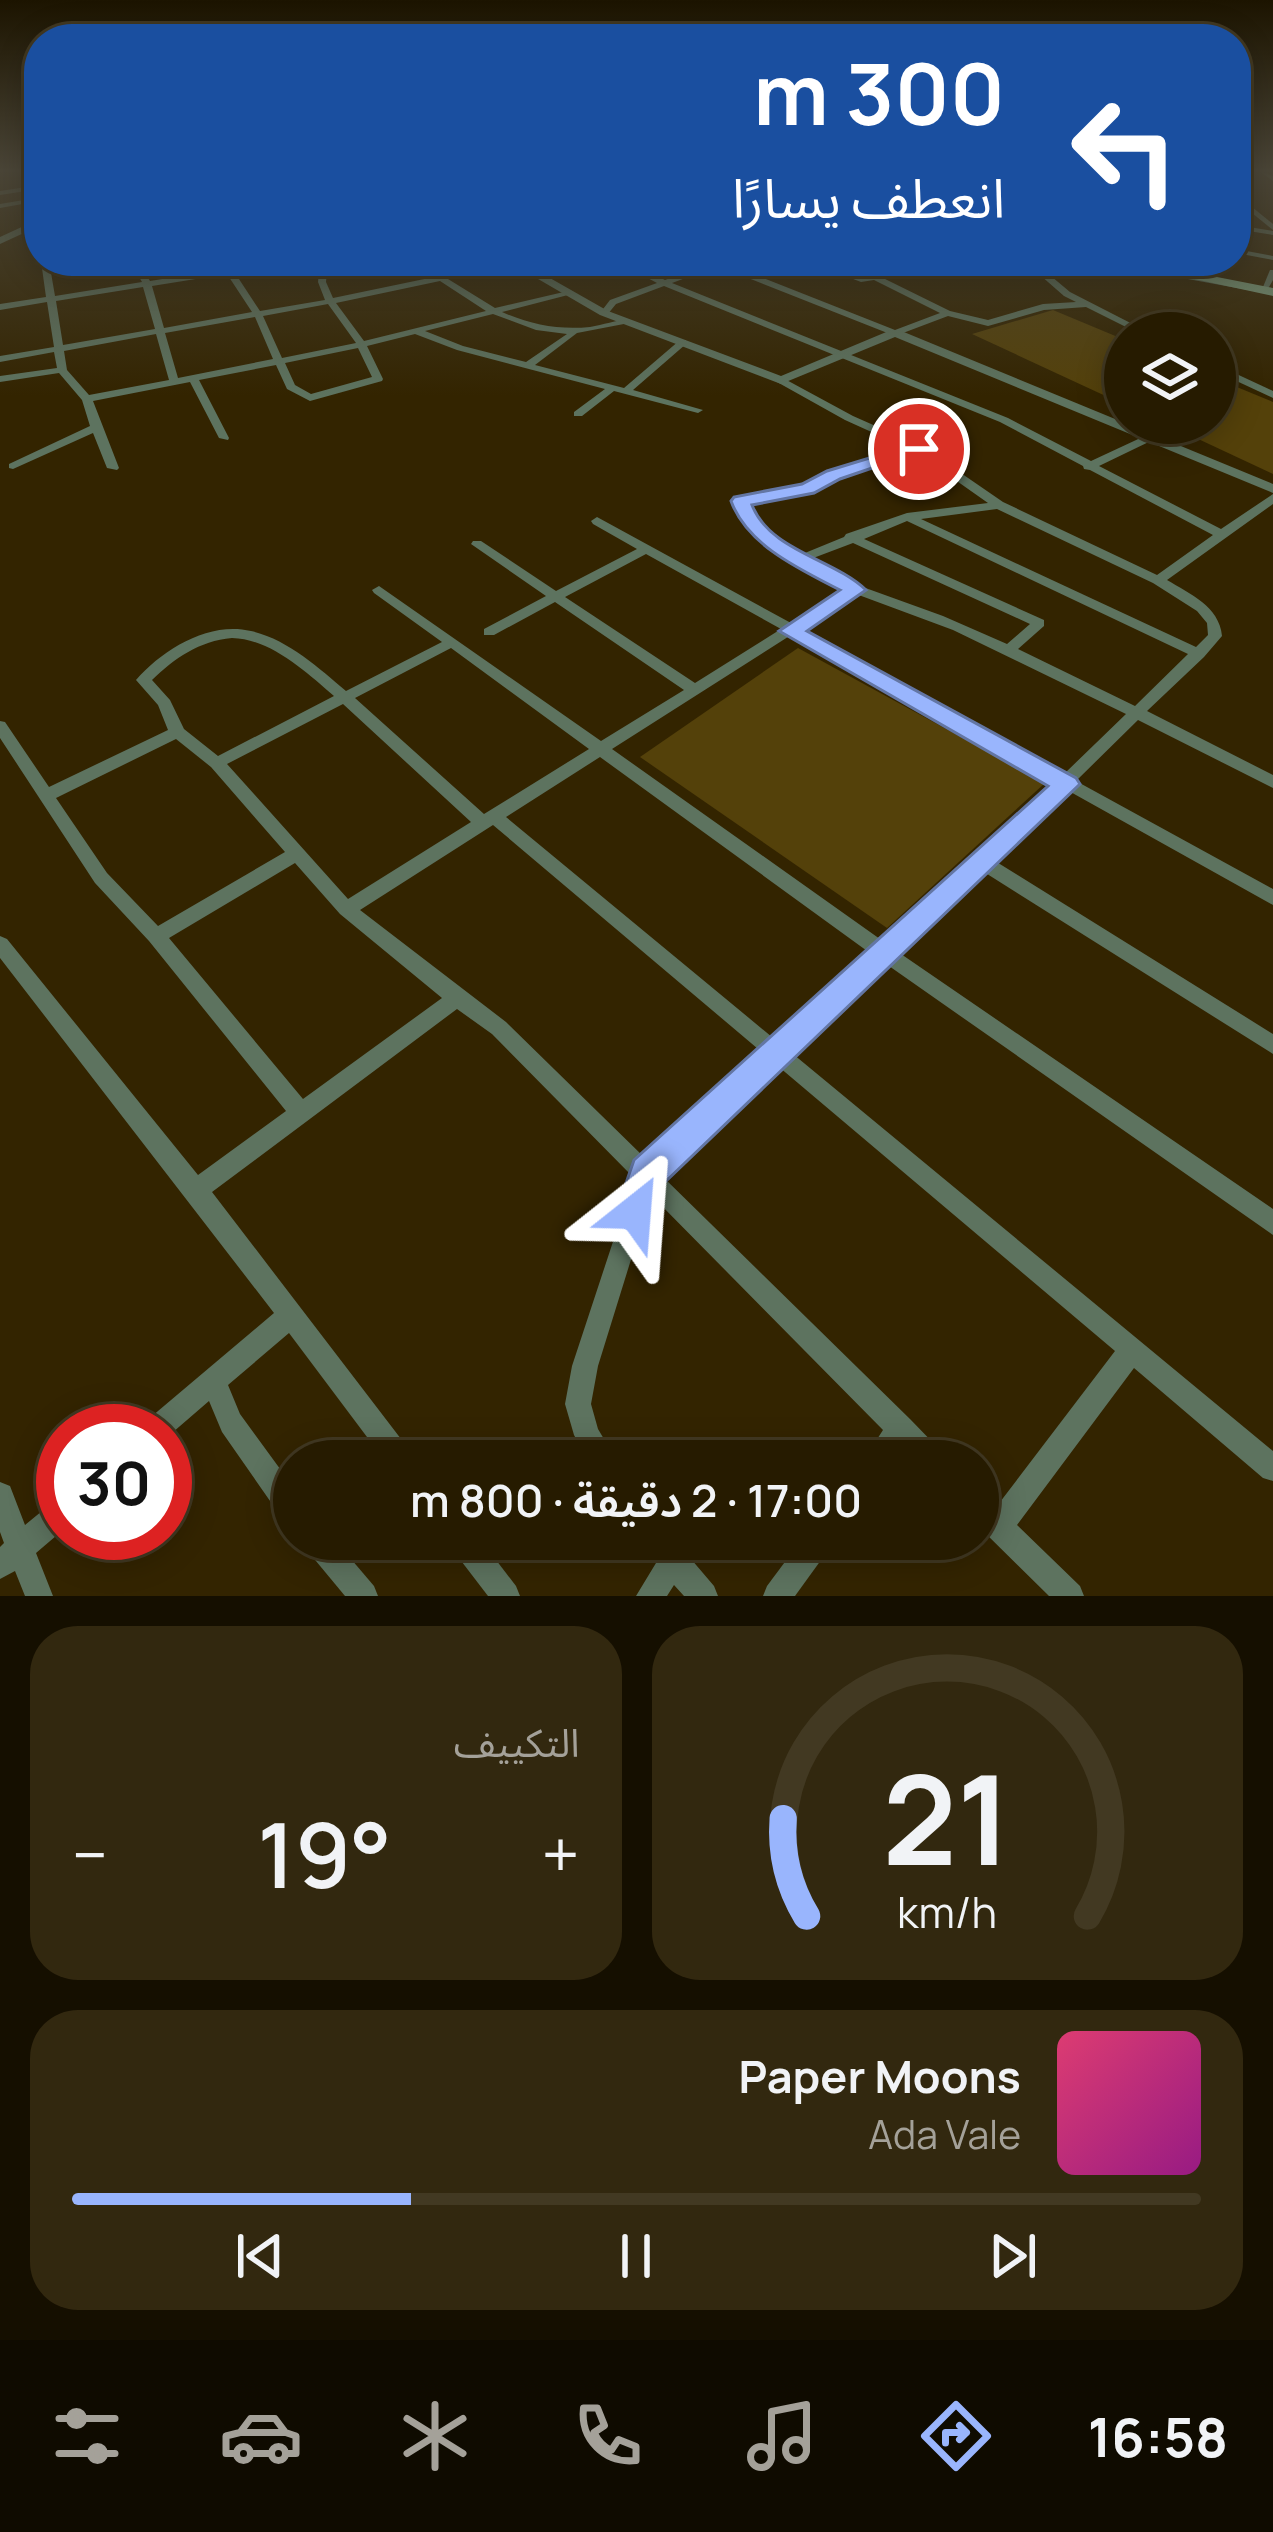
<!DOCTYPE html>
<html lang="ar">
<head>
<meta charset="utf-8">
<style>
  body { margin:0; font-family:Manrope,"Noto Sans Arabic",sans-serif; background:#32280f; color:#f1f3f6; direction:rtl; height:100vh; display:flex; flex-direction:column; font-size:45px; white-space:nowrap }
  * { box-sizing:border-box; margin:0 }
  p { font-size:39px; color:#a4a199 }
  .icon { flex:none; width:66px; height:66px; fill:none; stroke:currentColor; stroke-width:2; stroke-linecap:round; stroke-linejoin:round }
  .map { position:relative; height:1596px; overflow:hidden; direction:ltr }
  .side { display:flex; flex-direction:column; gap:30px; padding:30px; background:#150f00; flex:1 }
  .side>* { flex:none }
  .guide { position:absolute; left:24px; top:24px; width:1227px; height:252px; border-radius:48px; box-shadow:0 6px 30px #0003,0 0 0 3px #423922; direction:rtl; background:#1a4fa0; color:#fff; overflow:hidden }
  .controls { position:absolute; left:1104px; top:312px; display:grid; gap:24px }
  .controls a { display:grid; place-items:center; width:132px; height:132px; border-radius:50%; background:#261b00; box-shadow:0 6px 30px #0003,0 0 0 3px #423922; font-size:60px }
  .speed { position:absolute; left:36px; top:1404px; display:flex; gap:24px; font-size:60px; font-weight:700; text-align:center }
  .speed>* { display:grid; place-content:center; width:156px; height:156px; border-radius:50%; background:#261b00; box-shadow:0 6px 30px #0003,0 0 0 3px #423922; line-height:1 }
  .speed .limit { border:18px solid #d22; background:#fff; color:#111 }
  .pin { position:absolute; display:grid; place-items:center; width:102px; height:102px; color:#fff; margin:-51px; border:6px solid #fff; border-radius:50%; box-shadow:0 3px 12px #0007 }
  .me { position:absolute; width:132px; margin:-66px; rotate:28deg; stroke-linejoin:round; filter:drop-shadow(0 0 9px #0008) }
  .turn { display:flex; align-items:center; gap:42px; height:252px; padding:0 48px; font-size:54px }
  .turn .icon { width:156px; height:156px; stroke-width:2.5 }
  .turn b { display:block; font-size:84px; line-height:102px }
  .big { font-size:90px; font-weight:600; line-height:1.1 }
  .side .widget { flex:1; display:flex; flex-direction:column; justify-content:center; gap:18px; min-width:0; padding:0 42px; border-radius:48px; background:#32280f }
  .side .dial { align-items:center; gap:0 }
  .dial svg { height:312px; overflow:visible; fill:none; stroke:#423922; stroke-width:7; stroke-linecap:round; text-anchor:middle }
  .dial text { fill:#f1f3f6; stroke:none }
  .song { display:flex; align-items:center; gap:36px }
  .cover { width:144px; height:144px; border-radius:18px; background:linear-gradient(135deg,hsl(340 70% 55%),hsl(310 70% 35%)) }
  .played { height:12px; border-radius:6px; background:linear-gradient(90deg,#99b5fd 30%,#423922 30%) }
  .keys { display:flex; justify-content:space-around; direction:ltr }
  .heat { display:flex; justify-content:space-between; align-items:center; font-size:66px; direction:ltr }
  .side .tiles { flex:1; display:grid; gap:30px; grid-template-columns:1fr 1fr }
  .widget:last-child { grid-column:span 2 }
  .trip { position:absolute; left:273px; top:1440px; width:726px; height:120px; border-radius:60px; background:#261b00; box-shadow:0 6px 30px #0003,0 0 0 3px #423922; font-weight:600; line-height:120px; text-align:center; direction:rtl }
  .menu { display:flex; height:192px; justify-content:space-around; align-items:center; background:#0f0b00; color:#a4a199 }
  .menu .icon { width:84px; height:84px }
  .menu .active { color:#99b5fd }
  .menu b { font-size:54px; color:#f1f3f6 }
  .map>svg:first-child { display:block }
</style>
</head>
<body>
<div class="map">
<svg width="1273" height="1596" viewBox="0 0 1273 1596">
  <rect width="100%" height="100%" fill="#332400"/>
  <g fill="#54410a">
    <path d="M1053,310L1125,340V405L972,334Z"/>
    <path d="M1215,378L1273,402V474L1164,423H1215Z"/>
    <path d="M798,648L1045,783L887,928L640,757Z"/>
  </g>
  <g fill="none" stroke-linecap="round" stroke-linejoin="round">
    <g fill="#5d735f" fill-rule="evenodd">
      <path d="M39,172L30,175L27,173V172Z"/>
      <path d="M1261,172L1273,176V181Z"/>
      <path d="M39,185V189L0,195V191Z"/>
      <path d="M1236,194L1273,224V230L1236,200Z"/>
      <path d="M30,199L39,207V213L28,203L0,208V204Z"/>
      <path d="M34,222L39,228V243L35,241L30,224Z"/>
      <path d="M1236,225L1273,231V235L1236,229Z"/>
      <path d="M1236,249L1273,256V260L1236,253Z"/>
      <path d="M41,261H49L55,296L142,282L130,261H138L150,281L224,269L219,261H227L232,268L277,261H297L235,273L260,311L325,300L318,282L320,261H328L326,282L333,298L434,277L412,261H421L442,275L504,261H519L448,279L495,308L568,291V295L502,312C531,325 559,330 590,327C603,325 616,320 629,319V323L577,333L535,365L624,388L680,340H686V344L633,390L703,410L698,413L614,391L582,416H574V412L605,389L457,350L415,334L367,346L383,379L382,381L310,401L287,389L276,365L199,380L229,438L228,440L219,438L190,382L93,401L119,468L117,470L107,468L93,433L13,469L9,468V464L90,426L82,400L59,373L0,382V376L57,368L54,352L0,362V356L54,347L47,302L0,310V304L46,297ZM227,274L252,312L164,328L152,286ZM440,281L486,311L364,341L336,303ZM143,287L155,329L63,345L56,301ZM328,304L356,343L282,358L263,316ZM493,314L536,330L567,334L526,362L463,346L425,331ZM255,317L273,359L178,378L165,333ZM156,334L169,380L89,395L67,370L64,351ZM358,348L372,377L311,394L295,385L285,363Z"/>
      <path d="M616,261H626L665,280L711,263L709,261H720L895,330L940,313L874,280L861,282L806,261H818L865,277H868L839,261H849L876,274L932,261H946L883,278L950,311L988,320L1043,304L1076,302L1064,296L1024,261H1033L1070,292L1150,333H1138L1086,307L1044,310L988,326L948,316L895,336L718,266L672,283L1008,418L1091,461L1149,434H1157V438L1099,466L1221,529L1273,494V504L1167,580C1190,594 1219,606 1222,636L1204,657L1147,711L1273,775V788L1138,720L1076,781L1273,889V905L1067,790L995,861L1273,1034V1054L984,872L901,954L1273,1209V1235L889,966L793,1054L1273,1451V1481L1263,1478L1134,1368L1017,1525L1080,1586L1084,1596H1049L978,1526V1493L988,1497L997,1506L1115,1351L779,1067L661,1175L910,1419L942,1452L946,1461H914L902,1449L893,1461H863L883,1430L651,1195L598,1366L591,1404L598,1429L617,1461H588L574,1435L565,1404L572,1366L634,1178L492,1034L457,1009L212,1192L411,1452L415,1461H385L289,1333L228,1385L240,1414L294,1488V1525L284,1521L222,1432L209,1401L165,1439V1431H141L145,1422L274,1313L0,958V936L7,939L198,1175L286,1111L149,941L95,883L0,738V721L5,722L49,787L168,730L158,705L136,680C163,649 209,621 251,631C287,639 319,668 346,691L442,642L374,593L372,590L379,586L601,741L684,690L555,602L494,635H484V629L546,596L471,544L473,541H481L556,591L637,549L593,524L591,521L597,517L791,623L845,589C803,571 755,545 735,501L741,497L804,486L830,473L909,449L845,420L777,382L776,380L781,377L853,416L923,447L1003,502L1157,575L1213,535L1090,470L1084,469L1083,466L1000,422L664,286L616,304L607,315H601L600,313L610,300L657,283ZM917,453L988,503L907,513L846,534L844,537L800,555L769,531L748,503L811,491L838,477ZM997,509L1153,583L1197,611L1207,623L1208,635L1196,647L921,519ZM907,521L1188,654L1135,706L1018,649L1044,626V620L864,539ZM853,543L1030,624L1007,644L943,616L860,586L808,560ZM646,554L781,629L695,683L565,597ZM856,594L953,630L1126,714L1064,774L801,629ZM791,635L1054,783L887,944L612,749ZM232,638C271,639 306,672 334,696L218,756L184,729L170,700L152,680C175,658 199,641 232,638ZM451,648L589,749L484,814L355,698ZM343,704L471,822L348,899L227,764ZM176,739L211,767L285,852L158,926L107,873L56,798ZM600,757L874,956L778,1042L506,817ZM493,825L764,1054L646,1159L506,1022L360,910ZM295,863L340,914L442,998L303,1099L169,938Z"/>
      <path d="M1090,261H1108L1257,288L1253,291Z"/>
      <path d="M1270,270H1273V280L1269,287H1263Z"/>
      <path d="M1215,364L1273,391V398L1215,371Z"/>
      <path d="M0,1482L10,1486L25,1525L53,1502L63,1498V1530L36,1553L53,1596H25L15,1571L0,1579V1547L4,1543L0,1532Z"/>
      <path d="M302,1539H334L374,1586L378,1596H345L306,1549Z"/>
      <path d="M448,1539H480L516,1586L520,1596H488L452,1549Z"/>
      <path d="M643,1539H674L714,1586L718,1596H684L674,1585L667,1596H636L656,1563Z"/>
      <path d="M802,1539H833L829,1549L795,1596H763L767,1586Z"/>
    </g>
    <g fill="#5d735f" fill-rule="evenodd">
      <path d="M39,219V226L0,244V237Z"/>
      <path d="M507,261H520L608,311L781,376L891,330H899L1273,484V493L895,337L781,384L600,315Z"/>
    </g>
    <path fill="#7b9f7e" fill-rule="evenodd" d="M1111,261H1135L1273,288V296Z"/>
  </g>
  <linearGradient id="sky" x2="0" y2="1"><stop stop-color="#1c1400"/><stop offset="0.43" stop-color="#4a4537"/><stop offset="1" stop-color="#4a4537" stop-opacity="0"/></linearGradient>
  <rect width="1273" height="396" fill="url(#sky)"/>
  <path fill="#99b5fd" stroke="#6376a4" stroke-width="3" d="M912,445L928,449L840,479L814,493L752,505C770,551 834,559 866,590L807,631L1076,778L1080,784L663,1184L648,1225L635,1231L621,1225L616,1212L634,1160L1048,786L779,631L840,590C799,569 747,545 731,501L734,497L802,484L827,471Z"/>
</svg>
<div class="controls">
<a><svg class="icon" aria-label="layers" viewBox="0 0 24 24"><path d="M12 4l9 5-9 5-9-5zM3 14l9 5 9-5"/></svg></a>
</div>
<div class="speed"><div class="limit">30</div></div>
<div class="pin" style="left:919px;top:449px;background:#d93025"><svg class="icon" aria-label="arrive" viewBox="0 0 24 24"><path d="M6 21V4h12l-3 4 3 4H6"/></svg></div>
<svg class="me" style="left:635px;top:1212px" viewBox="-20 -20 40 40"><path d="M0-17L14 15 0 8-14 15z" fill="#99b5fd" stroke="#fff" stroke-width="4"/></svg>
<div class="trip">17:00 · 2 دقيقة · 800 m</div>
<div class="guide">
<div class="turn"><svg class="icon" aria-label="left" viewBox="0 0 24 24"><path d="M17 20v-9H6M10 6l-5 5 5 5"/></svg><div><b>300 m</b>انعطف يسارًا</div></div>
</div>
</div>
<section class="side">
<div class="tiles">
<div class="widget dial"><svg viewBox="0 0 100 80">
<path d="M14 69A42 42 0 1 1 86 69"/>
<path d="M14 69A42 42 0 0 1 8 44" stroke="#99b5fd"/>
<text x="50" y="56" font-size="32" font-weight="700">21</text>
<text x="50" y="72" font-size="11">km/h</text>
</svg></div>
<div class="widget"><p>التكييف</p>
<div class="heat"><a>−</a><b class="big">19°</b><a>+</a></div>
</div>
<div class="widget">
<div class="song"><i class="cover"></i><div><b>Paper Moons</b><p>Ada Vale</p></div></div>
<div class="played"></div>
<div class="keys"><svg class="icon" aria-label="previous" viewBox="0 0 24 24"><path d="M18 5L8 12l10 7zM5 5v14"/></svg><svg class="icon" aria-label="pause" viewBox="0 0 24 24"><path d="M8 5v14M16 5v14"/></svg><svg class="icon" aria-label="next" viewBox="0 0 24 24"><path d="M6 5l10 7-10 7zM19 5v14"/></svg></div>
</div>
</div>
</section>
<nav class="menu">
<b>16:58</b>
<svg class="icon active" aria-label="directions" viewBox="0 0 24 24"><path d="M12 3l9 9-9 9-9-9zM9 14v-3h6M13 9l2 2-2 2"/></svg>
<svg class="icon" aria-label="music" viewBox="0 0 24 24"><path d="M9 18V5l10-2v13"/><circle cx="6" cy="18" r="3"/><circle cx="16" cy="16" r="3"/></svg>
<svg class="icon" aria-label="phone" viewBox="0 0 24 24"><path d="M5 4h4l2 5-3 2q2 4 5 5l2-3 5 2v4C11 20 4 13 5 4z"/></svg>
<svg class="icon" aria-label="climate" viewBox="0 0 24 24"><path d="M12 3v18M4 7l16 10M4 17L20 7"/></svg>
<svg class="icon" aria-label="car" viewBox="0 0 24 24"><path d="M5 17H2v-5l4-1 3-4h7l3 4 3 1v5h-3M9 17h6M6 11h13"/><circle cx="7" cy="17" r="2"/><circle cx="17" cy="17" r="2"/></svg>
<svg class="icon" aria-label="filters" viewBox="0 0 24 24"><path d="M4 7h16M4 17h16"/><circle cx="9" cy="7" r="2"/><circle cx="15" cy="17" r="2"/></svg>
</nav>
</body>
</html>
